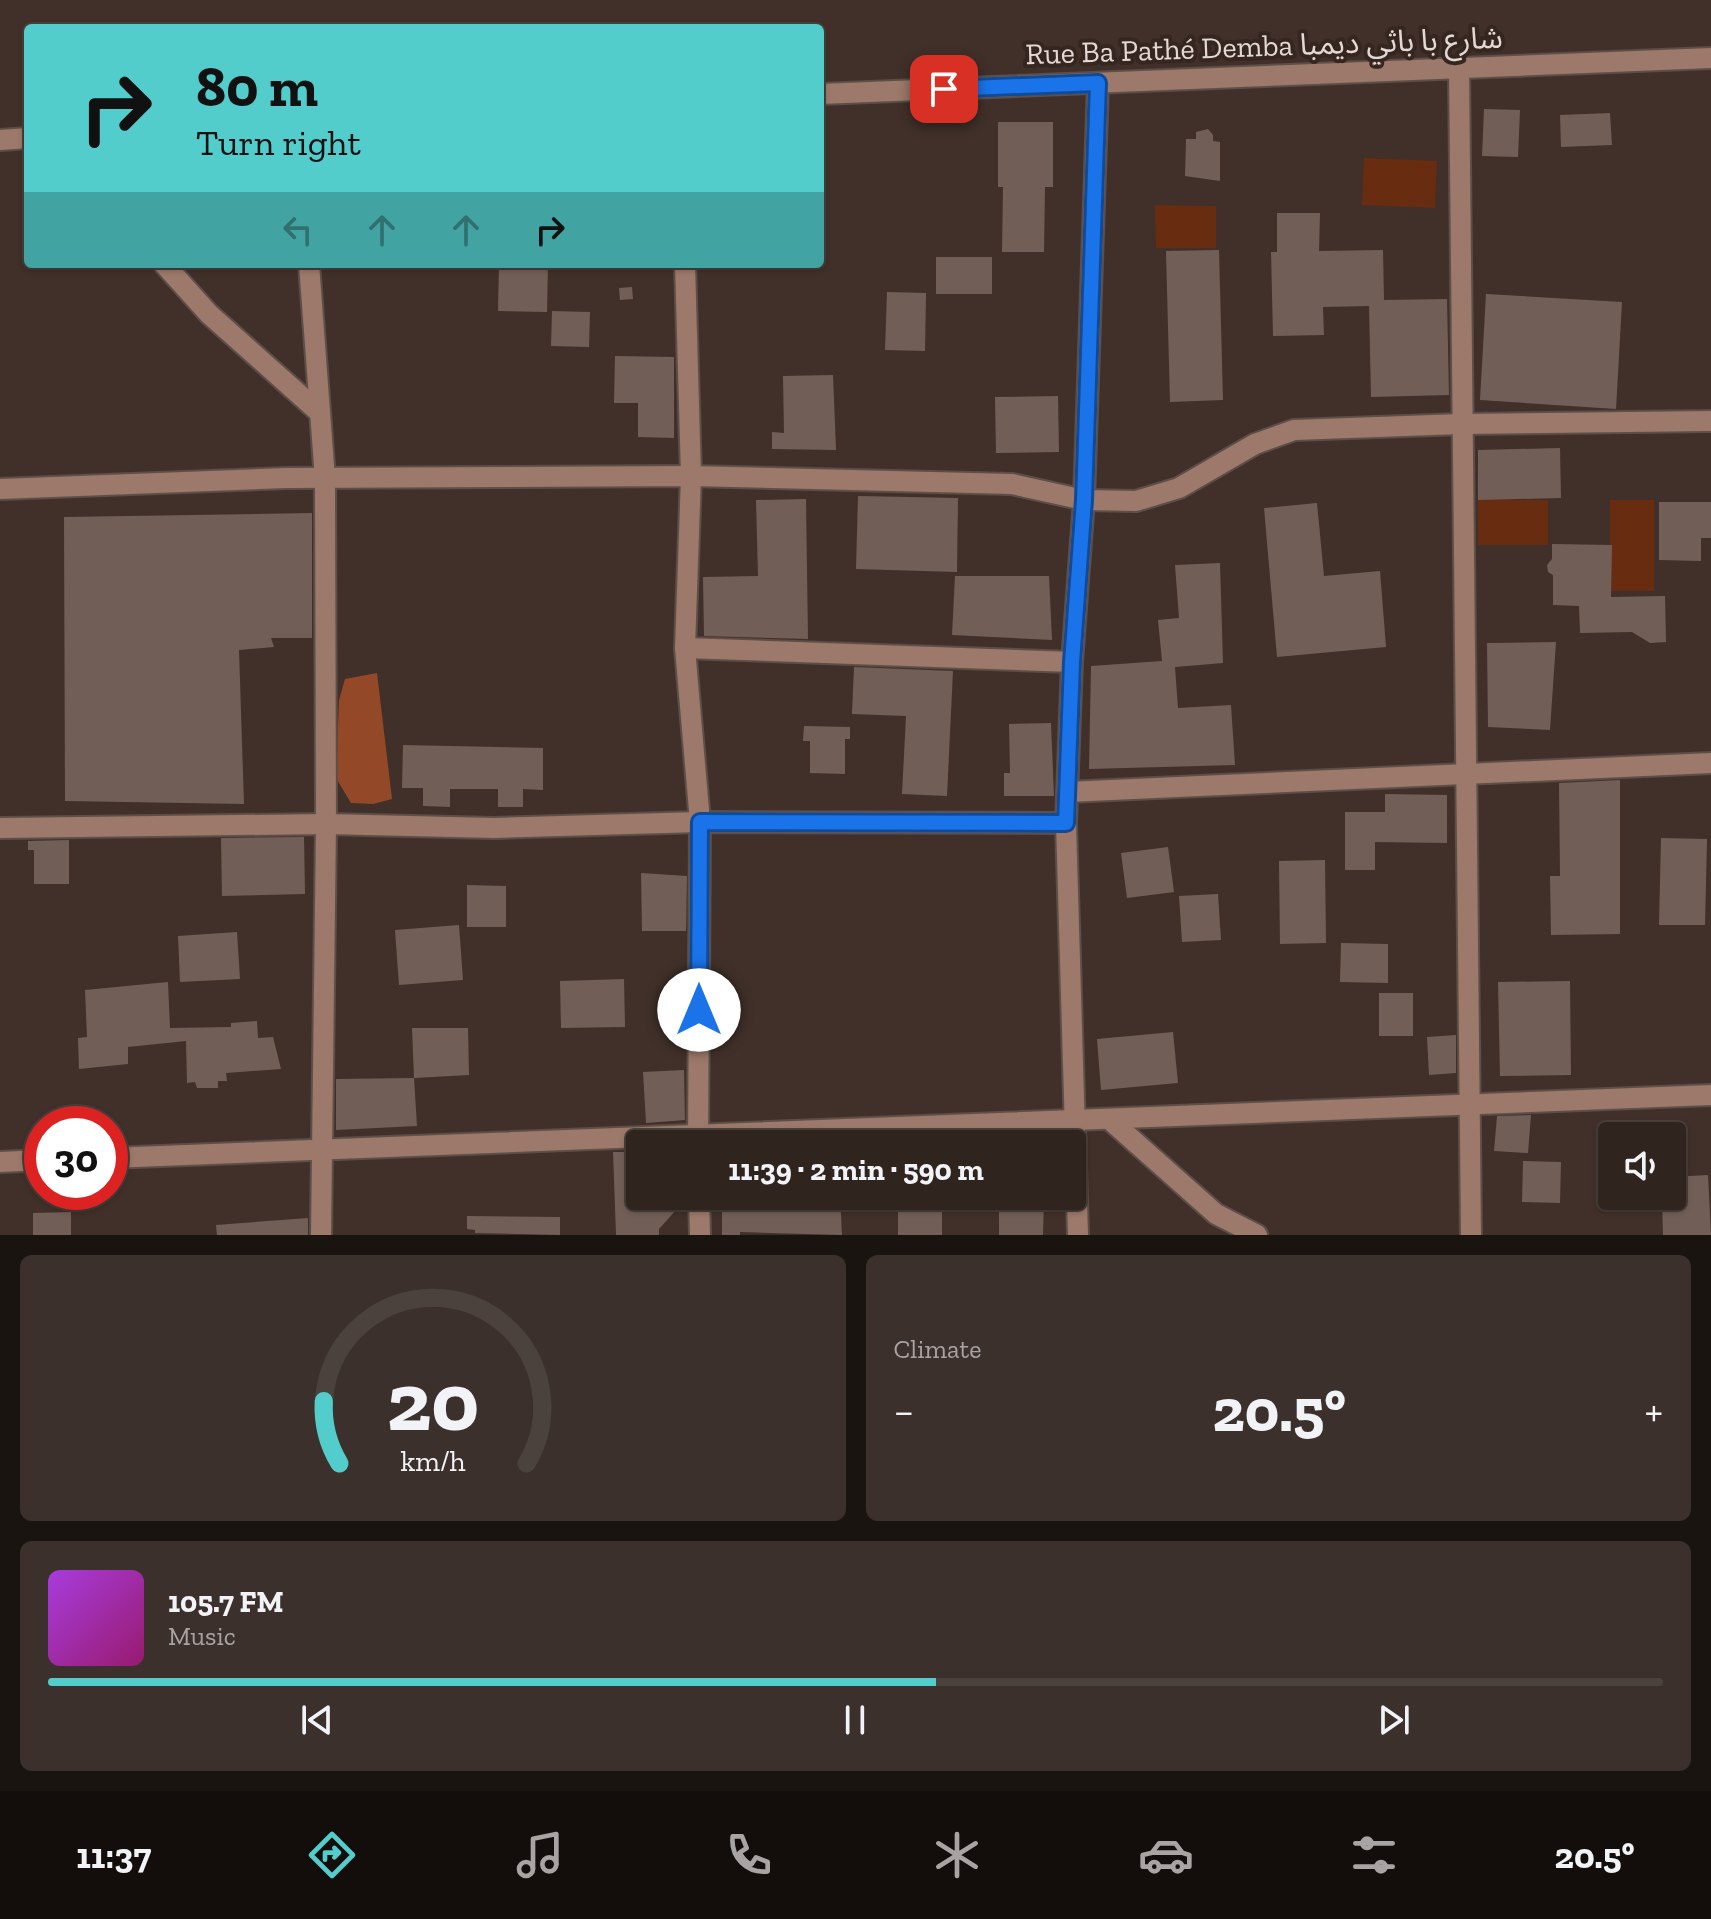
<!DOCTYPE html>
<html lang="en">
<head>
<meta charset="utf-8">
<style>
  body { margin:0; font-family:"Zilla Slab","Noto Sans Arabic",serif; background:#3c302c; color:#f1f3f6; height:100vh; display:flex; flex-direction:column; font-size:30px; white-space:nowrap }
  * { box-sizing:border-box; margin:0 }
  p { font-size:26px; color:#a8a4a4 }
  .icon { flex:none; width:44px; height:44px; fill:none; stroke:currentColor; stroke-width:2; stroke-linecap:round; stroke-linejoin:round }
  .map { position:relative; height:1235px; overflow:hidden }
  .drawer { display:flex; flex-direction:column; gap:20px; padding:20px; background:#1a1411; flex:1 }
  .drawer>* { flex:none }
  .top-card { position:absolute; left:24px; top:24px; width:800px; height:244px; border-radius:8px; box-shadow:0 2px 6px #0004,0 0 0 2px #4b413d; background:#53cdcb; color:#111; overflow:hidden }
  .tools { position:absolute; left:1598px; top:1122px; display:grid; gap:16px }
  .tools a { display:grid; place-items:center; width:88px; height:88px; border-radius:8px; background:#30241f; box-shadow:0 2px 6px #0004,0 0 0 2px #4b413d; font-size:40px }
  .speed { position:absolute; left:24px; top:1106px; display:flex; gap:16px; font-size:40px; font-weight:700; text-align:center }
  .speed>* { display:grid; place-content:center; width:104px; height:104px; border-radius:50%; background:#30241f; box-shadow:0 2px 6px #0004,0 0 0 2px #4b413d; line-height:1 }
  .speed .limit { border:12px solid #d22; background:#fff; color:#111 }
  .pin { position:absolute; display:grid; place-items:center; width:68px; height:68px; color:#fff; margin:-34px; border-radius:16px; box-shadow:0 4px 12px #0006 }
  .me { position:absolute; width:88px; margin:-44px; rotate:0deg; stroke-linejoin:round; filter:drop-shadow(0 0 6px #0008) }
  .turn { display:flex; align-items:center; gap:28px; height:168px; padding:0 40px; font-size:36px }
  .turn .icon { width:104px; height:104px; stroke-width:2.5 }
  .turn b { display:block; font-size:56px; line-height:68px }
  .lanes { display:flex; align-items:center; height:76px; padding:0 40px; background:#0003; justify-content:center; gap:40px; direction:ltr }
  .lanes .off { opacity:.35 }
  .big { font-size:60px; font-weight:700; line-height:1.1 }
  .drawer .widget { flex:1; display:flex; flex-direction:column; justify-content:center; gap:12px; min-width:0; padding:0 28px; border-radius:12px; background:#3c302c }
  .drawer .dial { align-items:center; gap:0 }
  .dial svg { height:208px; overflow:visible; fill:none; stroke:#4b413d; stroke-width:7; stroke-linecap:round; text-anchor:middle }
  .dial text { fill:#f1f3f6; stroke:none }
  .song { display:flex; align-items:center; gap:24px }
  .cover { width:96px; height:96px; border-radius:12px; background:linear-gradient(135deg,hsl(280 70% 55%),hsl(320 70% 35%)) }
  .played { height:8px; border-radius:4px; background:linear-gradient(90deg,#53cdcb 55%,#4b413d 55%) }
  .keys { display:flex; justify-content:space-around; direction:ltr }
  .heat { display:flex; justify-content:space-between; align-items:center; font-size:44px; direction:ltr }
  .drawer .tiles { flex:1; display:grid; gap:20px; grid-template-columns:1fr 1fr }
  .widget:last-child { grid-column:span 2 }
  .trip { position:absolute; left:626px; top:1130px; width:460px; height:80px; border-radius:8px; background:#30241f; box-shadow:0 2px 6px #0004,0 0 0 2px #4b413d; font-weight:700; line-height:80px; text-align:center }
  .tabs { display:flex; height:128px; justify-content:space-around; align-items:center; background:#130e0c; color:#a8a4a4 }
  .tabs .icon { width:56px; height:56px }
  .tabs .selected { color:#53cdcb }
  .tabs b { font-size:36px; color:#f1f3f6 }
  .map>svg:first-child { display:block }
</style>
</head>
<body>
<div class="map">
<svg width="1711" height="1235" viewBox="0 0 1711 1235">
  <rect width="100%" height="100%" fill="#403029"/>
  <g fill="#682c10">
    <path d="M1364,158L1437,161L1435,208L1362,205Z"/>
    <path d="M1155,205L1216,206V248H1156Z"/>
    <path d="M1478,499L1548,500V545H1478Z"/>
    <rect x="1610" y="500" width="44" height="91"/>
  </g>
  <path fill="#934928" d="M377,673L392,799L373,804L351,803L336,778L339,700L345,679Z"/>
  <g fill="#715f57">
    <path d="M1484,109L1520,110L1518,157L1482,156Z"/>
    <path d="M1610,113L1612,145L1561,147L1560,115Z"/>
    <path d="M998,122H1053V187H1045L1044,252H1002L1003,187H998Z"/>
    <path d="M1208,129L1213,135V141L1220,142V181L1185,176L1186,139H1196V132Z"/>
    <path d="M1277,213H1320L1319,251L1383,250L1384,300L1447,299L1449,395L1371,397L1369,306L1323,307L1324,335L1273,336L1271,252H1277Z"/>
    <path d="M1219,250L1223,400L1170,402L1166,251Z"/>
    <rect x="936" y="257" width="56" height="37"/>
    <path d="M499,264H548L547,312L498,311Z"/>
    <path d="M632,287L633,299L620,300L619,288Z"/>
    <path d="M887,292L926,293L925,351L885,350Z"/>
    <path d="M1486,294L1622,302L1616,409L1480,400Z"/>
    <path d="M552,311L590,312L589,347L551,346Z"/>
    <path d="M615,356L674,357V438L638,437V403H614Z"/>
    <path d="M833,375L836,450L772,449V432L784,433L783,376Z"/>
    <path d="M1058,396L1059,452L996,453L995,397Z"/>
    <path d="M1560,448L1561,498L1478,500V450Z"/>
    <path d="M858,496L958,498L957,572L856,569Z"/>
    <path d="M806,499L808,639L704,636L703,577L758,576L756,500Z"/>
    <path d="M1659,502H1711V538H1701V561L1659,560Z"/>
    <path d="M1317,503L1324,576L1380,571L1386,647L1277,657L1264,508Z"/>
    <path d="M312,513V638H271L274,647L239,650L244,804L65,801L64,517Z"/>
    <path d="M1552,544L1612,545L1611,597L1665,596L1666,642L1650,643L1632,632L1580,633L1579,606L1553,605V575L1548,572L1547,565L1552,559Z"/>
    <path d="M1220,563L1223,663L1175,667L1178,708L1231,705L1235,765L1089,769L1091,666L1162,661L1158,620L1179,618L1175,565Z"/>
    <path d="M955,576H1049L1052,640L952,635Z"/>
    <path d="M1556,642L1550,730L1488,727L1487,643Z"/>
    <path d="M854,667L953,671L947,796L902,794L906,716L852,714Z"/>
    <path d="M1051,723L1054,796H1004V773H1010L1009,724Z"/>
    <path d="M804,726L850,727V739H845V774L810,773V741H803Z"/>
    <path d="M403,745L543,748V790L523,789V807H498V789H450V807L423,806V788H402Z"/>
    <path d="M1620,780V934L1551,935L1550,876H1560L1559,783Z"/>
    <path d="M1385,794L1447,795V843L1375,842V870H1345V812H1385Z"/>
    <path d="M304,837L305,894L222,896L221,838Z"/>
    <path d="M1661,838L1707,839L1705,925H1659Z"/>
    <path d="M69,840V884H34V850H28V841Z"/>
    <path d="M1168,847L1174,892L1127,898L1121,853Z"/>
    <path d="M1325,860L1326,943L1280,944L1279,861Z"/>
    <path d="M641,873L687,876L686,931H642Z"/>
    <path d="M467,885L506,886V927H467Z"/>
    <path d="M1218,894L1221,940L1182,942L1179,896Z"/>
    <path d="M459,925L463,980L399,985L395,930Z"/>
    <path d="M237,932L240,979L180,982L178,936Z"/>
    <path d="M1341,943L1388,944V983L1340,982Z"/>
    <path d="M624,979L625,1027L561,1028L560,981Z"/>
    <path d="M1570,981L1571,1075L1500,1076L1498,982Z"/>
    <path d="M168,982L170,1028L231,1027V1023L257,1021L258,1038L273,1037L281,1069L226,1073L227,1081H218V1088H197L195,1082L187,1083L186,1041L128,1047V1064L79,1069L78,1038L87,1037L85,990Z"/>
    <rect x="1379" y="993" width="34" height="43"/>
    <path d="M412,1028H468L469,1075L414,1078Z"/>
    <path d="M1173,1032L1178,1083L1101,1090L1097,1039Z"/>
    <path d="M1456,1035V1073L1429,1075L1427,1037Z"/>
    <path d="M684,1070L685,1120L646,1123L643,1072Z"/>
    <path d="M414,1078L417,1126L336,1130V1079Z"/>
    <path d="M1531,1115L1528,1153L1494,1151L1497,1116Z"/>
    <path d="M1062,1134V1144H1034V1135Z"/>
    <path d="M613,1152H637L640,1196H686L685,1210H676L659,1229V1235H616Z"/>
    <path d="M1523,1161L1561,1162L1560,1203L1522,1202Z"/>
    <path d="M1708,1175L1711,1235H1663L1662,1196H1672V1177Z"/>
    <path d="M840,1196L842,1235L740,1232V1235H722V1199Z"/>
    <path d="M999,1196H1044L1043,1235H999Z"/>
    <rect x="898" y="1199" width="44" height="36"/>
    <path d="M71,1212V1235H33V1213Z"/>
    <path d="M467,1216L560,1217V1235L475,1233V1230L467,1229Z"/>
    <path d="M308,1218V1235H217L216,1225Z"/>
  </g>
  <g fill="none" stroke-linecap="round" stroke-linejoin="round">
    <g stroke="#5d4e48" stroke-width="24">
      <g id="minor">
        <path d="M1459,68L1471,1235"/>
        <path d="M820,94L1711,58"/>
        <path d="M0,140L28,138"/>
        <path d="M164,264L209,314L320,413"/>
        <path d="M309,264L325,479L326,824L321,1235"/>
        <path d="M685,264L691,476L685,648L700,822L698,1144"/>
        <path d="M0,489L286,478L691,476L1012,484L1084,500L1136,501L1179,488L1255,444L1294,430L1461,424L1711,421"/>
        <path d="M685,648L1072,662"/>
        <path d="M1067,792L1711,763"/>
        <path d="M0,828L326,824L494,828L700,822L1066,823"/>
        <path d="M1109,1119L1216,1214L1257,1235"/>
        <path d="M110,1158L1711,1095"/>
        <path d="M0,1162L42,1160"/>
        <path d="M699,1196L700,1235"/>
        <path d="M1078,1235L1066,823L1072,662L1084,500L1098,83"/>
      </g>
    </g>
    <use href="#minor" stroke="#9c796a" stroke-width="20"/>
  </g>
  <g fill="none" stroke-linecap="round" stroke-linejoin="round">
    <g stroke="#114b97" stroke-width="20">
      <path id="route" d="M699,1010L700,822L1066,823L1072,662L1084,500L1098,83L944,89"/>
    </g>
    <use href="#route" stroke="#1a73e8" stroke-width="14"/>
  </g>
  <g text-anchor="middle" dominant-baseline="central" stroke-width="8" stroke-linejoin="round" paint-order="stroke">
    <g font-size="30" fill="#e3d8d4" stroke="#35261f">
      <text transform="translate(1264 46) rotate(-2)">Rue Ba Pathé Demba شارع با باثي ديمبا</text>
    </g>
  </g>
</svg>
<div class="tools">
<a><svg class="icon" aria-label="sound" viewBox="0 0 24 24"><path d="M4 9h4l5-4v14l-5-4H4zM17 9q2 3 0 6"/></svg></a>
</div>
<div class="speed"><div class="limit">30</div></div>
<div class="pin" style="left:944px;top:89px;background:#d93025"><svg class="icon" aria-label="arrive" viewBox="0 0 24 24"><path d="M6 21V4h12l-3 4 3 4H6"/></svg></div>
<svg class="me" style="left:699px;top:1010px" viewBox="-20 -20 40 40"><circle r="19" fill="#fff"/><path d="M0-13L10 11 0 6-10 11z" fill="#1a73e8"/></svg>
<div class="trip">11:39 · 2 min · 590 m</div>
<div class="top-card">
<div class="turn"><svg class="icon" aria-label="right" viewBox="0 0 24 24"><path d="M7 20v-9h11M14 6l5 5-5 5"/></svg><div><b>80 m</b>Turn right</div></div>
<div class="lanes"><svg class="icon off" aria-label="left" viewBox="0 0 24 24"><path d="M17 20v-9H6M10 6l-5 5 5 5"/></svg><svg class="icon off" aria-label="ahead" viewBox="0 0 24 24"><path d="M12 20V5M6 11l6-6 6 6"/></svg><svg class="icon off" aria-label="ahead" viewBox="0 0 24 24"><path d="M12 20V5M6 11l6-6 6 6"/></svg><svg class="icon" aria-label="right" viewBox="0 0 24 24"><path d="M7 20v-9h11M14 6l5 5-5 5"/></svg></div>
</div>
</div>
<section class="drawer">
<div class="tiles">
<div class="widget dial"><svg viewBox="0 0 100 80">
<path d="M14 69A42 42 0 1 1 86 69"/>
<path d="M14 69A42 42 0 0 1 8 45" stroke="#53cdcb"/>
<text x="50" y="56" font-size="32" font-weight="700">20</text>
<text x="50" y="72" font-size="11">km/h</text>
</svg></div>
<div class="widget"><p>Climate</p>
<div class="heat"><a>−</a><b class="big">20.5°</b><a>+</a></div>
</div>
<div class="widget">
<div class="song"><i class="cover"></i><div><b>105.7 FM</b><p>Music</p></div></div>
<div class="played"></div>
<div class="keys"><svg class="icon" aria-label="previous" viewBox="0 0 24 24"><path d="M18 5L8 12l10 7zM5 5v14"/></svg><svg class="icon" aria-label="pause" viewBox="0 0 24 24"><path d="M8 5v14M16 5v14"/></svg><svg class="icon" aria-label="next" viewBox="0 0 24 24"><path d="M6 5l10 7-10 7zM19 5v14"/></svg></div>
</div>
</div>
</section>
<nav class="tabs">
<b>11:37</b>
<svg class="icon selected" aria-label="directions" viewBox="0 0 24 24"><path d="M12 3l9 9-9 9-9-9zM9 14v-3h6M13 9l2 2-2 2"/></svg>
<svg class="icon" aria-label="music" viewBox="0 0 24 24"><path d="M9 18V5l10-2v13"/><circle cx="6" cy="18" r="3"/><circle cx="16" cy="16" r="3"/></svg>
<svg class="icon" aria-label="phone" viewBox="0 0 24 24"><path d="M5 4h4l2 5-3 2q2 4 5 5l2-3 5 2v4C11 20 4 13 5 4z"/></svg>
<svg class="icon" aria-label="climate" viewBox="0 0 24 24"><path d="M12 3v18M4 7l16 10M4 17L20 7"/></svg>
<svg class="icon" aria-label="car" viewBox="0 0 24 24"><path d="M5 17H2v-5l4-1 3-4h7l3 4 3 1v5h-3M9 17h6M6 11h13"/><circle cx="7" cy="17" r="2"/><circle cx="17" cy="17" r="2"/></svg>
<svg class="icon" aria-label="filters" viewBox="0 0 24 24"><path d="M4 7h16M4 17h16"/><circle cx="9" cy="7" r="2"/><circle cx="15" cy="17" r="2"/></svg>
<b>20.5°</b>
</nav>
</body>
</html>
